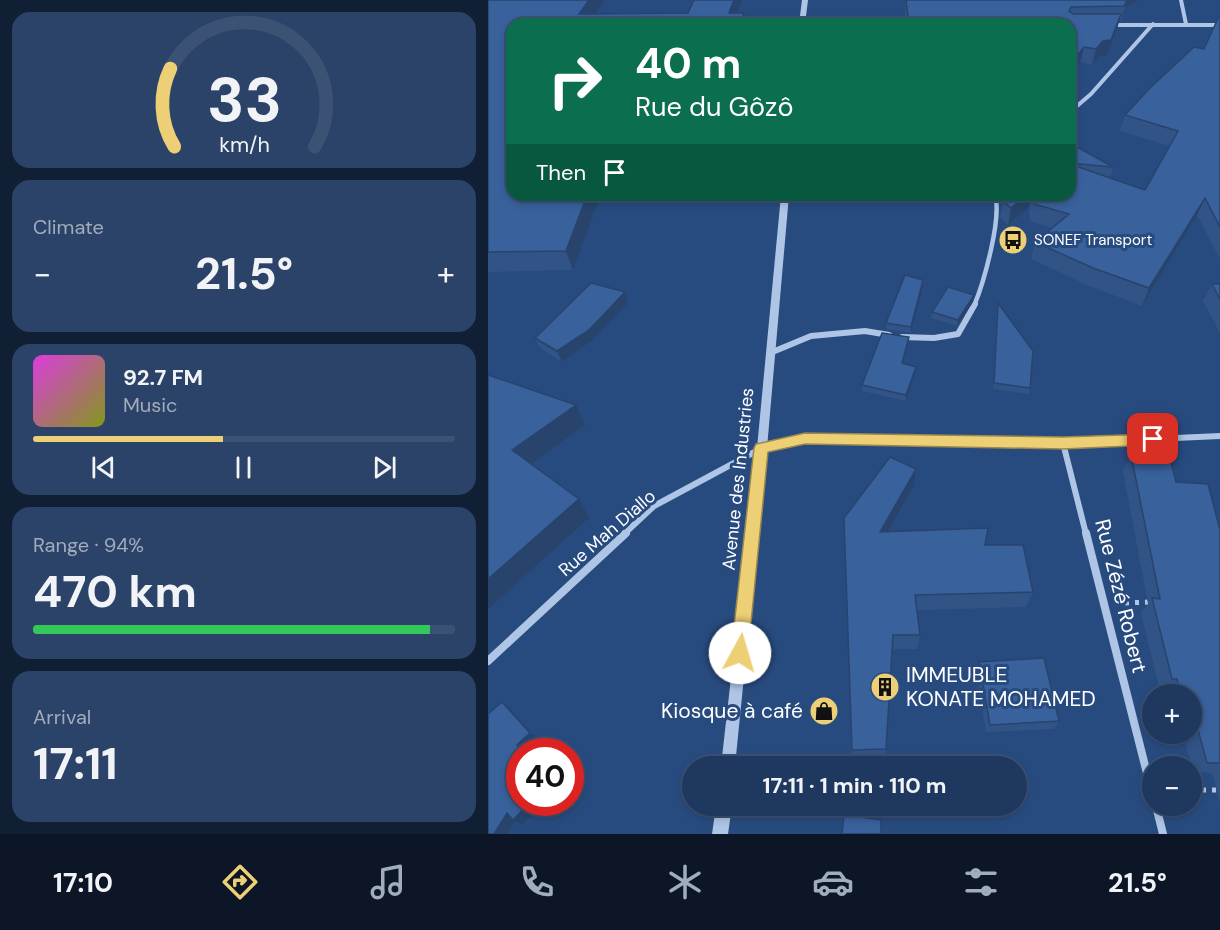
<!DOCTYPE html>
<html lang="en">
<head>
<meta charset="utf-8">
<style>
  body { margin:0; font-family:"DM Sans",sans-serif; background:#2b4368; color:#f1f3f6; height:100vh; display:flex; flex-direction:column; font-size:22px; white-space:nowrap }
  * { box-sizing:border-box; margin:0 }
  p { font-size:20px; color:#a1acbd }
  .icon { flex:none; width:33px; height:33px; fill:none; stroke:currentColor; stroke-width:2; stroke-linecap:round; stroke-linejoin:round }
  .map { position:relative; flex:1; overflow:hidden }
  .drawer { display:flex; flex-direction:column; gap:12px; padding:12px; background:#101f34; width:488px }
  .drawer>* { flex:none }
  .banner { position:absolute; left:18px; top:18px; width:570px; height:183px; border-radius:18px; box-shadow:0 3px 9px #0003,0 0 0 2px #3c5274; background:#0b6e4f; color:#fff; overflow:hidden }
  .fabs { position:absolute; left:654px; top:684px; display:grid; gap:12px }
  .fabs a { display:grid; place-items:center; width:60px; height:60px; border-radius:50%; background:#1e385f; box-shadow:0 3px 9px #0003,0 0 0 2px #3c5274; font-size:30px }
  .speed { position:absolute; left:18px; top:738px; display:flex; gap:12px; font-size:30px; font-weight:700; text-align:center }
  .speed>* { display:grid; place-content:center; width:78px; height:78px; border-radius:50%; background:#1e385f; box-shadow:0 3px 9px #0003,0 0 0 2px #3c5274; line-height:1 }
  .speed .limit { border:9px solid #d22; background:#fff; color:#111 }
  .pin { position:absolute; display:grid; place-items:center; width:51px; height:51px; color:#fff; margin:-26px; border-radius:12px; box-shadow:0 3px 9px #0006 }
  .me { position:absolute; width:66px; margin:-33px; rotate:6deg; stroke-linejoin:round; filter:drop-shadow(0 0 4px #0008) }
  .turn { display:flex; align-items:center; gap:21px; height:126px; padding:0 30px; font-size:27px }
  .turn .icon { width:78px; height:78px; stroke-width:2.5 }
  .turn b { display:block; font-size:42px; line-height:51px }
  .then { display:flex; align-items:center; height:57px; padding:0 30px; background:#0003; gap:12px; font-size:22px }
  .big { font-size:45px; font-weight:700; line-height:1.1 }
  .drawer .tile { flex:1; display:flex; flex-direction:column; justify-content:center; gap:9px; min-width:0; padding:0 21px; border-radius:18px; background:#2b4368 }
  .drawer .dial { align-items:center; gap:0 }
  .dial svg { height:156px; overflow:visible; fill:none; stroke:#3c5274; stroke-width:7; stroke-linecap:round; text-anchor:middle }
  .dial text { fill:#f1f3f6; stroke:none }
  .song { display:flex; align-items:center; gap:18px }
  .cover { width:72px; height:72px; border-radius:9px; background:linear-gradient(135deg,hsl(300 70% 55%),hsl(70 70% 35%)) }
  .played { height:6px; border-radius:3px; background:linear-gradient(90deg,#edcf76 45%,#3c5274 45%) }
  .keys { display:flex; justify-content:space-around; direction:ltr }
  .heat { display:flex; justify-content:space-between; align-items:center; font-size:33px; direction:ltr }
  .charge { height:9px; border-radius:4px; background:linear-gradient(90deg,#34c759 94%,#3c5274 0) }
  .trip { position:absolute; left:194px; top:756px; width:345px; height:60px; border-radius:30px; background:#1e385f; box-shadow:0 3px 9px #0003,0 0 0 2px #3c5274; font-weight:700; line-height:60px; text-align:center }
  .dock { display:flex; height:96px; justify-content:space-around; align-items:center; background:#0c1626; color:#a1acbd }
  .dock .icon { width:42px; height:42px }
  .dock .current { color:#edcf76 }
  .dock b { font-size:27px; color:#f1f3f6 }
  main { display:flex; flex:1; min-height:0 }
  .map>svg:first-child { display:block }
</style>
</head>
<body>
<main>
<section class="drawer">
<div class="tile dial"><svg viewBox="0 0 100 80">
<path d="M14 69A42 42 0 1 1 86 69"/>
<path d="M14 69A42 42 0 0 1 12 29" stroke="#edcf76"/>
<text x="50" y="56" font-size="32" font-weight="700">33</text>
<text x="50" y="72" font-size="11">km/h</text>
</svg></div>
<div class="tile"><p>Climate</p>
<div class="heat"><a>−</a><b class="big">21.5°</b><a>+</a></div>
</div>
<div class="tile">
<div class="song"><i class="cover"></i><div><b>92.7 FM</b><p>Music</p></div></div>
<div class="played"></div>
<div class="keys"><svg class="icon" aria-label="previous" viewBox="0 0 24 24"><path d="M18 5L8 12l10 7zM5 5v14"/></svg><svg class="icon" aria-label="pause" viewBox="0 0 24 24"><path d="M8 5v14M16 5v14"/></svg><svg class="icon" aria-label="next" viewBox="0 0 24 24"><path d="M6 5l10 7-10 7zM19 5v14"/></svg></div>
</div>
<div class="tile"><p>Range · 94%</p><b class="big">470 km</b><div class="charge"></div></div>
<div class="tile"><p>Arrival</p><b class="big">17:11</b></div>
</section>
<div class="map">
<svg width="733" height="834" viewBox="0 0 733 834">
  <rect width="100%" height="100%" fill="#284b7f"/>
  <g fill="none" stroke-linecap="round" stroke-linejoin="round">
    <g stroke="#afc5e5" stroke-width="5" stroke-dasharray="4 6" stroke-linecap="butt">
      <path d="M637,603L663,602"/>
      <path d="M704,790H733"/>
    </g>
    <g stroke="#afc5e5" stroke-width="4">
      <path d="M693,0L698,24"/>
      <path d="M622,25H733"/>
      <path d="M582,112L603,94L665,24"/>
    </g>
    <path stroke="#afc5e5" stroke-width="4.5" d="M486,306C496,282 514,218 507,195"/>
    <g stroke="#afc5e5" stroke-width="6">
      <path d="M414,337L446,338L470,334L487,304"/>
      <path d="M282,353L323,336L377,331L401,335"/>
      <path d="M575,443L598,534"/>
      <path d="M136,534L166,506L274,448L317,438L575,443L733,436"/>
    </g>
    <g stroke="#afc5e5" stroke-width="8">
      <path d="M598,533L664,793"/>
      <path d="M0,661L138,533"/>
      <path d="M668,806L675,834"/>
    </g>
    <g fill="#afc5e5" fill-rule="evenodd">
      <path d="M314,0H320L317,24H311Z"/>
      <path d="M293,195H301L279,448L247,766H233L269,448Z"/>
      <path d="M228,806H244L240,834H224Z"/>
    </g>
  </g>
  <g fill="#315386">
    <path d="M0,0H117L108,14L250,13L24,24L113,195L85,270L0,272Z"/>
    <path d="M417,0H650L638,7L633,21H631L629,29L619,55L611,56L604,65L592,62L582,76V24H418L417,9Z"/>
    <path d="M732,13V259L709,215L654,306L599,285L543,259L547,242L564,228L542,221L541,207L520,225L512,218L515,201L519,195H582V143L625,167L622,178L657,190L682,146L632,131L637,115L716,49Z"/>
    <path d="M724,284H732V333L715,301Z"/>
    <path d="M435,287L423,333L398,329V323Z"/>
    <path d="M485,302L469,326L443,318L444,312Z"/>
    <path d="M140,303L105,340L74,362L52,348L47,338Z"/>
    <path d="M510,303L542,388L541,394L505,389L509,309Z"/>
    <path d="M420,343L415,364L427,373L418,401L374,391V385Z"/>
    <path d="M643,455L688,482L732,530V803L724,773L705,772L695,734H704V694H678L677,691H672L653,613L660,604L635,471Z"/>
    <path d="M426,486L401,532L497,545L545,592L538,607L429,610L432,635L429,649H405L397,760L364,761L356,518Z"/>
    <path d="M491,662L571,721L566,729L498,732L488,671Z"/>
  </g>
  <g fill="#28446d">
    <path d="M101,0H117L101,24L91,14Z"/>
    <path d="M246,0H254L245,24L241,13Z"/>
    <path d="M639,0H650L638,7L633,21Z"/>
    <path d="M256,13L257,24H253Z"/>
    <path d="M633,14L629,29L619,55L611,56L604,65L608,49Z"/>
    <path d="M596,47L592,62L582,76V65Z"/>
    <path d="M99,195H113L85,270L78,251Z"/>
    <path d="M539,195H544L541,207L520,225L523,208Z"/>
    <path d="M717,198L709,215L654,306L661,288Z"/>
    <path d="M435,280V287L423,333V327Z"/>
    <path d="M137,292L140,303L105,340L74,362L69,351Z"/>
    <path d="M486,295L485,302L469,326L470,320Z"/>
    <path d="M421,337L420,343L413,370L414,363Z"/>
    <path d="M428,367L427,373L418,401V395Z"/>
    <path d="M88,405L97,425L36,469L24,450Z"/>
    <path d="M428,469L426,486L391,548L392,532Z"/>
    <path d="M91,499L101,518L0,609V579Z"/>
    <path d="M14,702L22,709L50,740L38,752H35L29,745Z"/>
    <path d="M42,802H56L34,825L27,821L19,834H6L19,813Z"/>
  </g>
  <g fill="#39619c" stroke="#28446d" stroke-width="1.5">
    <path d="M0,0H101L91,14L200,13L206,0H246L241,13H256L253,24H24V195H99L78,251L0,252Z"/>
    <path d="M418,0H639L636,6L583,7L581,11L585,14H633L623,40L615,41L608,49L596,47L582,65V24H421Z"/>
    <path d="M732,14V227L717,198L661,288L605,268L547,242L581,214L546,204L545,195H582V164L657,190L690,131L637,115L663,87L706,47L716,49Z"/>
    <path d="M582,143L625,167L582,163Z"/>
    <path d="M519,195H539L523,208L515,201Z"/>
    <path d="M417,275L435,280L423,327L398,323Z"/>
    <path d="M103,283L137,292L101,330L69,351L47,338Z"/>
    <path d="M724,284H732V299Z"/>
    <path d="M460,287L486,295L470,320L444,312Z"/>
    <path d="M510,303L545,351L542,388L506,383Z"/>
    <path d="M394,333L421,337L414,363L428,367L418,395L374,385Z"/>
    <path d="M0,375L88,405L24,450L91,499L0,579Z"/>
    <path d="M643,455L682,458L688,482L720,484L732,530V763H719L705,711H704V694H693L689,679H684L664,598L672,599Z"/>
    <path d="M402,457L428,469L392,532L500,528L497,545H535L545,592L427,595L432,635H405L398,749L364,750L356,518Z"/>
    <path d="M556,658L571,721L502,725L491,662Z"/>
    <path d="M14,702L42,733L29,745L35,752H32V802H42L25,820L19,813L6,834H0V714Z"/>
    <path d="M356,815L393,820V834H354Z"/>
  </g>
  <path fill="#edcf76" stroke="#9a874d" stroke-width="1.5" d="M317,433L575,437L665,434L672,439L665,445L575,449L317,444L280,452L260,653L258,659L252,661L246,659L243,653L266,448L268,444L273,443Z"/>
  <defs>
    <g id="bus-disc" transform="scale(1.5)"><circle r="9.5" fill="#edcf76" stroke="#284b7f"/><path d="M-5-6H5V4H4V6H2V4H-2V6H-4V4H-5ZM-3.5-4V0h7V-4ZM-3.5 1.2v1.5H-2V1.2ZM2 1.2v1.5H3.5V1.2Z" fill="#111"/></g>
    <g id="building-disc" transform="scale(1.5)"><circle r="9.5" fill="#edcf76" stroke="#284b7f"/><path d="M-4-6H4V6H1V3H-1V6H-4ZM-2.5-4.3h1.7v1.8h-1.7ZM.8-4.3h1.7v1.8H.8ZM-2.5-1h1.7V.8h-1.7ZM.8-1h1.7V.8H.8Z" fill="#111"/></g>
    <g id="shop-disc" transform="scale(1.5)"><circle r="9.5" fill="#edcf76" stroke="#284b7f"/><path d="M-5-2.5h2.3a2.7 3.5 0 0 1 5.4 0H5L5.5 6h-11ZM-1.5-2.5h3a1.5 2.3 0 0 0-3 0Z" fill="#111"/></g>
  </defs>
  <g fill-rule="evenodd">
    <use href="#bus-disc" x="525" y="240"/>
    <use href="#building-disc" x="397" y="687"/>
    <use href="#shop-disc" x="336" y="711"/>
  </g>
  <g text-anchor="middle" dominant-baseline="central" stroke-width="6" stroke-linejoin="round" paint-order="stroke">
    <g font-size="15" fill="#fff" stroke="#284b7f" text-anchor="start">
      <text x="546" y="240">SONEF Transport</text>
    </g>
    <g font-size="18" fill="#fff" stroke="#284b7f">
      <text transform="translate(250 479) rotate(-84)">Avenue des Industries</text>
      <text transform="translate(119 533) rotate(-41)">Rue Mah Diallo</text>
    </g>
    <g font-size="21" fill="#fff" stroke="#284b7f">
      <text transform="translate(633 596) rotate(76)">Rue Zézé Robert</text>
    </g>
    <g font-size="21" fill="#fff" stroke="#284b7f" text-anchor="start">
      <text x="418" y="675">IMMEUBLE<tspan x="418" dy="24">KONATE MOHAMED</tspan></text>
      <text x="315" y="711" text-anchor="end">Kiosque à café</text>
    </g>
  </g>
</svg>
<div class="fabs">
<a>+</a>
<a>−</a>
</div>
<div class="speed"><div class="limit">40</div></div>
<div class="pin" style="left:665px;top:439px;background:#d93025"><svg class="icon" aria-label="arrive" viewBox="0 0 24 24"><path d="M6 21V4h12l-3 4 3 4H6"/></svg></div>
<svg class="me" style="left:252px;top:653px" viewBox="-20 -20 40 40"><circle r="19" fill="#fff"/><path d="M0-13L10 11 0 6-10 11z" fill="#edcf76"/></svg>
<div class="trip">17:11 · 1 min · 110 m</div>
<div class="banner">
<div class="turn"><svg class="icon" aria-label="right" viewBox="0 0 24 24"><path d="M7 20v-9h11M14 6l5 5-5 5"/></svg><div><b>40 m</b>Rue du Gôzô</div></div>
<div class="then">Then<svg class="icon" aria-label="arrive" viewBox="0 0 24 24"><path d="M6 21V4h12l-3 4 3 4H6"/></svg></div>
</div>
</div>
</main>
<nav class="dock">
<b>17:10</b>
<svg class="icon current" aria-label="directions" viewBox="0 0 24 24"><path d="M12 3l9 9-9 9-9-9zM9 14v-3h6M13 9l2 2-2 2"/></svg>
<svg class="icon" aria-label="music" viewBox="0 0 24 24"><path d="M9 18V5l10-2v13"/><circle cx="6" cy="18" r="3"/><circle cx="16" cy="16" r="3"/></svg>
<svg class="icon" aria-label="phone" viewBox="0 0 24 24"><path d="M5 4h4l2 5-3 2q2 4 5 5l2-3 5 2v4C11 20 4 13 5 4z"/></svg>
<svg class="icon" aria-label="climate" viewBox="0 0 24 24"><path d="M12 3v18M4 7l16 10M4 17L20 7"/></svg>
<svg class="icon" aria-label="car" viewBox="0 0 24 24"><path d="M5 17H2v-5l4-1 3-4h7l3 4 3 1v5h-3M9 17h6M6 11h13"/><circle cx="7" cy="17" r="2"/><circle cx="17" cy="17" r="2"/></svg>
<svg class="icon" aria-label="filters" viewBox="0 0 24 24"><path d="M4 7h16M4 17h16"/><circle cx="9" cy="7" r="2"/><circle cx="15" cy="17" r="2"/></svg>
<b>21.5°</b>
</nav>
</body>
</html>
